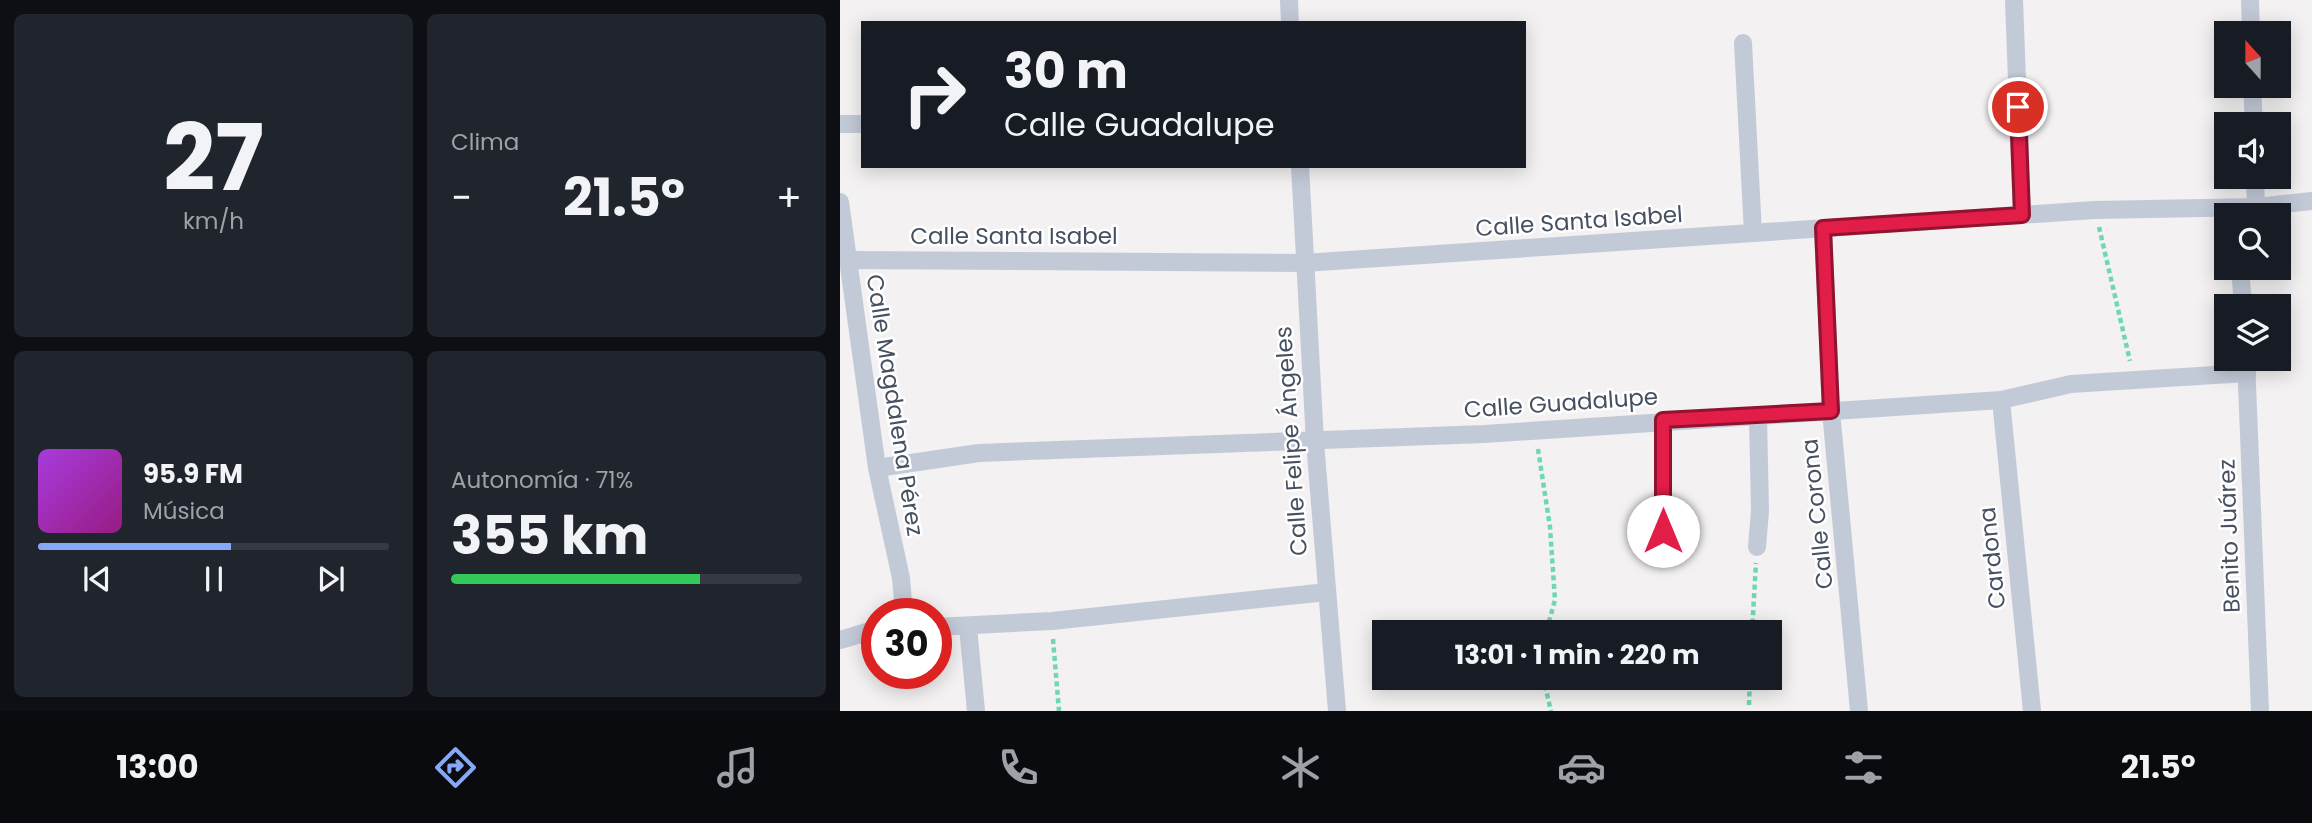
<!DOCTYPE html>
<html lang="es">
<head>
<meta charset="utf-8">
<style>
  body { margin:0; font-family:Poppins,sans-serif; background:#20242c; color:#f1f3f6; height:100vh; display:flex; flex-direction:column; font-size:26px; white-space:nowrap }
  * { box-sizing:border-box; margin:0 }
  p { font-size:23px; color:#9ea1a6 }
  .icon { flex:none; width:38px; height:38px; fill:none; stroke:currentColor; stroke-width:2; stroke-linecap:round; stroke-linejoin:round }
  .map { position:relative; flex:1; overflow:hidden }
  .side { display:flex; flex-direction:column; gap:14px; padding:14px; background:#0d0f14; width:840px }
  .side>* { flex:none }
  .banner { position:absolute; left:21px; top:21px; width:665px; height:147px; border-radius:0px; box-shadow:0 4px 18px #0003; background:#171b24; color:#f1f3f6; overflow:hidden }
  .needle { width:46px; rotate:339deg }
  .controls { position:absolute; left:1374px; top:21px; display:grid; gap:14px }
  .controls a { display:grid; place-items:center; width:77px; height:77px; border-radius:0px; background:#171b24; box-shadow:0 4px 18px #0003; font-size:35px }
  .speed { position:absolute; left:21px; top:598px; display:flex; gap:14px; font-size:35px; font-weight:700; text-align:center }
  .speed>* { display:grid; place-content:center; width:91px; height:91px; border-radius:50%; background:#171b24; box-shadow:0 4px 18px #0003; line-height:1 }
  .speed .limit { border:10px solid #d22; background:#fff; color:#111 }
  .pin { position:absolute; display:grid; place-items:center; width:60px; height:60px; color:#fff; margin:-30px; border:4px solid #fff; border-radius:50%; box-shadow:0 2px 7px #0007 }
  .me { position:absolute; width:77px; margin:-38px; rotate:0deg; stroke-linejoin:round; filter:drop-shadow(0 0 5px #0008) }
  .turn { display:flex; align-items:center; gap:24px; height:147px; padding:0 28px; font-size:32px }
  .turn .icon { width:91px; height:91px; stroke-width:2.5 }
  .turn b { display:block; font-size:49px; line-height:60px }
  .big { font-size:52px; font-weight:700; line-height:1.1 }
  .side .tile { flex:1; display:flex; flex-direction:column; justify-content:center; gap:10px; min-width:0; padding:0 24px; border-radius:10px; background:#20242c }
  .side .dial { align-items:center; gap:0 }
  .dial b { font-size:91px; line-height:1 }
  .song { display:flex; align-items:center; gap:21px }
  .cover { width:84px; height:84px; border-radius:10px; background:linear-gradient(135deg,hsl(280 70% 55%),hsl(310 70% 35%)) }
  .played { height:7px; border-radius:4px; background:linear-gradient(90deg,#86a8f7 55%,#363941 55%) }
  .keys { display:flex; justify-content:space-around; direction:ltr }
  .heat { display:flex; justify-content:space-between; align-items:center; font-size:38px; direction:ltr }
  .charge { height:10px; border-radius:5px; background:linear-gradient(90deg,#34c759 71%,#363941 0) }
  .side .tiles { flex:1; display:grid; gap:14px; grid-template-columns:repeat(2,1fr) }
  .trip { position:absolute; left:532px; top:620px; width:410px; height:70px; border-radius:0px; background:#171b24; box-shadow:0 4px 18px #0003; font-weight:700; line-height:70px; text-align:center }
  .dock { display:flex; height:112px; justify-content:space-around; align-items:center; background:#090b0e; color:#9ea1a6 }
  .dock .icon { width:49px; height:49px }
  .dock .on { color:#86a8f7 }
  .dock b { font-size:32px; color:#f1f3f6 }
  main { display:flex; flex:1; min-height:0 }
  .map>svg:first-child { display:block }
</style>
</head>
<body>
<main>
<section class="side">
<div class="tiles">
<div class="tile dial"><b>27</b><p>km/h</p></div>
<div class="tile"><p>Clima</p>
<div class="heat"><a>−</a><b class="big">21.5°</b><a>+</a></div>
</div>
<div class="tile">
<div class="song"><i class="cover"></i><div><b>95.9 FM</b><p>Música</p></div></div>
<div class="played"></div>
<div class="keys"><svg class="icon" aria-label="previous" viewBox="0 0 24 24"><path d="M18 5L8 12l10 7zM5 5v14"/></svg><svg class="icon" aria-label="pause" viewBox="0 0 24 24"><path d="M8 5v14M16 5v14"/></svg><svg class="icon" aria-label="next" viewBox="0 0 24 24"><path d="M6 5l10 7-10 7zM19 5v14"/></svg></div>
</div>
<div class="tile"><p>Autonomía · 71%</p><b class="big">355 km</b><div class="charge"></div></div>
</div>
</section>
<div class="map">
<svg width="1472" height="711" viewBox="0 0 1472 711">
  <rect width="100%" height="100%" fill="#f3f1f1"/>
  <g fill="none" stroke-linecap="round" stroke-linejoin="round">
    <g stroke="#6fd7b3" stroke-width="4.5" stroke-dasharray="5 3.5" stroke-linecap="butt">
      <path d="M1259,227L1290,361"/>
      <path d="M698,449L710,527L715,600L706,632"/>
      <path d="M912,632L916,563"/>
      <path d="M213,639L219,711"/>
      <path d="M703,677L711,711"/>
      <path d="M909,705L910,677"/>
    </g>
    <g stroke="#c3cad7" stroke-width="18">
      <path d="M449,0L450,23"/>
      <path d="M1174,0L1182,215"/>
      <path d="M1410,0L1411,33"/>
      <path d="M903,43L913,233"/>
      <path d="M1412,86L1414,124"/>
      <path d="M0,124H23"/>
      <path d="M460,166L475,442L497,711"/>
      <path d="M1415,177L1416,207"/>
      <path d="M0,202L37,468L61,578L64,614"/>
      <path d="M983,228L991,411L1019,711"/>
      <path d="M8,260L464,263L1255,210L1416,207L1472,201"/>
      <path d="M1400,268L1403,306"/>
      <path d="M1406,359L1420,711"/>
      <path d="M1161,400L1192,711"/>
      <path d="M823,420V531"/>
      <path d="M37,468L139,453L644,434L1161,400L1231,384L1407,373"/>
      <path d="M917,547L920,511L918,416"/>
      <path d="M96,627L212,621L487,592"/>
      <path d="M128,627L136,711"/>
      <path d="M0,640L37,629"/>
    </g>
  </g>
  <g fill="none" stroke-linecap="round" stroke-linejoin="round">
    <g stroke="#92132f" stroke-width="18">
      <path id="route" d="M823,531V420L991,411L983,228L1182,215L1178,107"/>
    </g>
    <use href="#route" stroke="#e11d48" stroke-width="12"/>
  </g>
  <g text-anchor="middle" dominant-baseline="central" stroke-width="5" stroke-linejoin="round" paint-order="stroke">
    <g font-size="23" fill="#465061" stroke="#fff">
      <text transform="translate(739 221) rotate(-4)">Calle Santa Isabel</text>
      <text x="174" y="236">Calle Santa Isabel</text>
      <text transform="translate(721 403) rotate(-4)">Calle Guadalupe</text>
      <text transform="translate(55 405) rotate(81)">Calle Magdalena Pérez</text>
      <text transform="translate(451 441) rotate(-94)">Calle Felipe Ángeles</text>
      <text transform="translate(977 514) rotate(-96)">Calle Corona</text>
      <text transform="translate(1389 536) rotate(-92)">Benito Juárez</text>
      <text transform="translate(1152 558) rotate(-96)">Cardona</text>
    </g>
  </g>
</svg>
<div class="controls">
<a><svg class="needle" viewBox="-14 -14 28 28"><path d="M0-13l5 13h-10z" fill="#e53935"/><path d="M0 13l5-13h-10z" fill="#9ea1a6"/></svg></a>
<a><svg class="icon" aria-label="sound" viewBox="0 0 24 24"><path d="M4 9h4l5-4v14l-5-4H4zM17 9q2 3 0 6"/></svg></a>
<a><svg class="icon" aria-label="search" viewBox="0 0 24 24"><circle cx="10" cy="10" r="6"/><path d="M15 15l6 6"/></svg></a>
<a><svg class="icon" aria-label="layers" viewBox="0 0 24 24"><path d="M12 4l9 5-9 5-9-5zM3 14l9 5 9-5"/></svg></a>
</div>
<div class="speed"><div class="limit">30</div></div>
<div class="pin" style="left:1178px;top:107px;background:#d93025"><svg class="icon" aria-label="arrive" viewBox="0 0 24 24"><path d="M6 21V4h12l-3 4 3 4H6"/></svg></div>
<svg class="me" style="left:823px;top:531px" viewBox="-20 -20 40 40"><circle r="19" fill="#fff"/><path d="M0-13L10 11 0 6-10 11z" fill="#e11d48"/></svg>
<div class="trip">13:01 · 1 min · 220 m</div>
<div class="banner">
<div class="turn"><svg class="icon" aria-label="right" viewBox="0 0 24 24"><path d="M7 20v-9h11M14 6l5 5-5 5"/></svg><div><b>30 m</b>Calle Guadalupe</div></div>
</div>
</div>
</main>
<nav class="dock">
<b>13:00</b>
<svg class="icon on" aria-label="directions" viewBox="0 0 24 24"><path d="M12 3l9 9-9 9-9-9zM9 14v-3h6M13 9l2 2-2 2"/></svg>
<svg class="icon" aria-label="music" viewBox="0 0 24 24"><path d="M9 18V5l10-2v13"/><circle cx="6" cy="18" r="3"/><circle cx="16" cy="16" r="3"/></svg>
<svg class="icon" aria-label="phone" viewBox="0 0 24 24"><path d="M5 4h4l2 5-3 2q2 4 5 5l2-3 5 2v4C11 20 4 13 5 4z"/></svg>
<svg class="icon" aria-label="climate" viewBox="0 0 24 24"><path d="M12 3v18M4 7l16 10M4 17L20 7"/></svg>
<svg class="icon" aria-label="car" viewBox="0 0 24 24"><path d="M5 17H2v-5l4-1 3-4h7l3 4 3 1v5h-3M9 17h6M6 11h13"/><circle cx="7" cy="17" r="2"/><circle cx="17" cy="17" r="2"/></svg>
<svg class="icon" aria-label="filters" viewBox="0 0 24 24"><path d="M4 7h16M4 17h16"/><circle cx="9" cy="7" r="2"/><circle cx="15" cy="17" r="2"/></svg>
<b>21.5°</b>
</nav>
</body>
</html>
